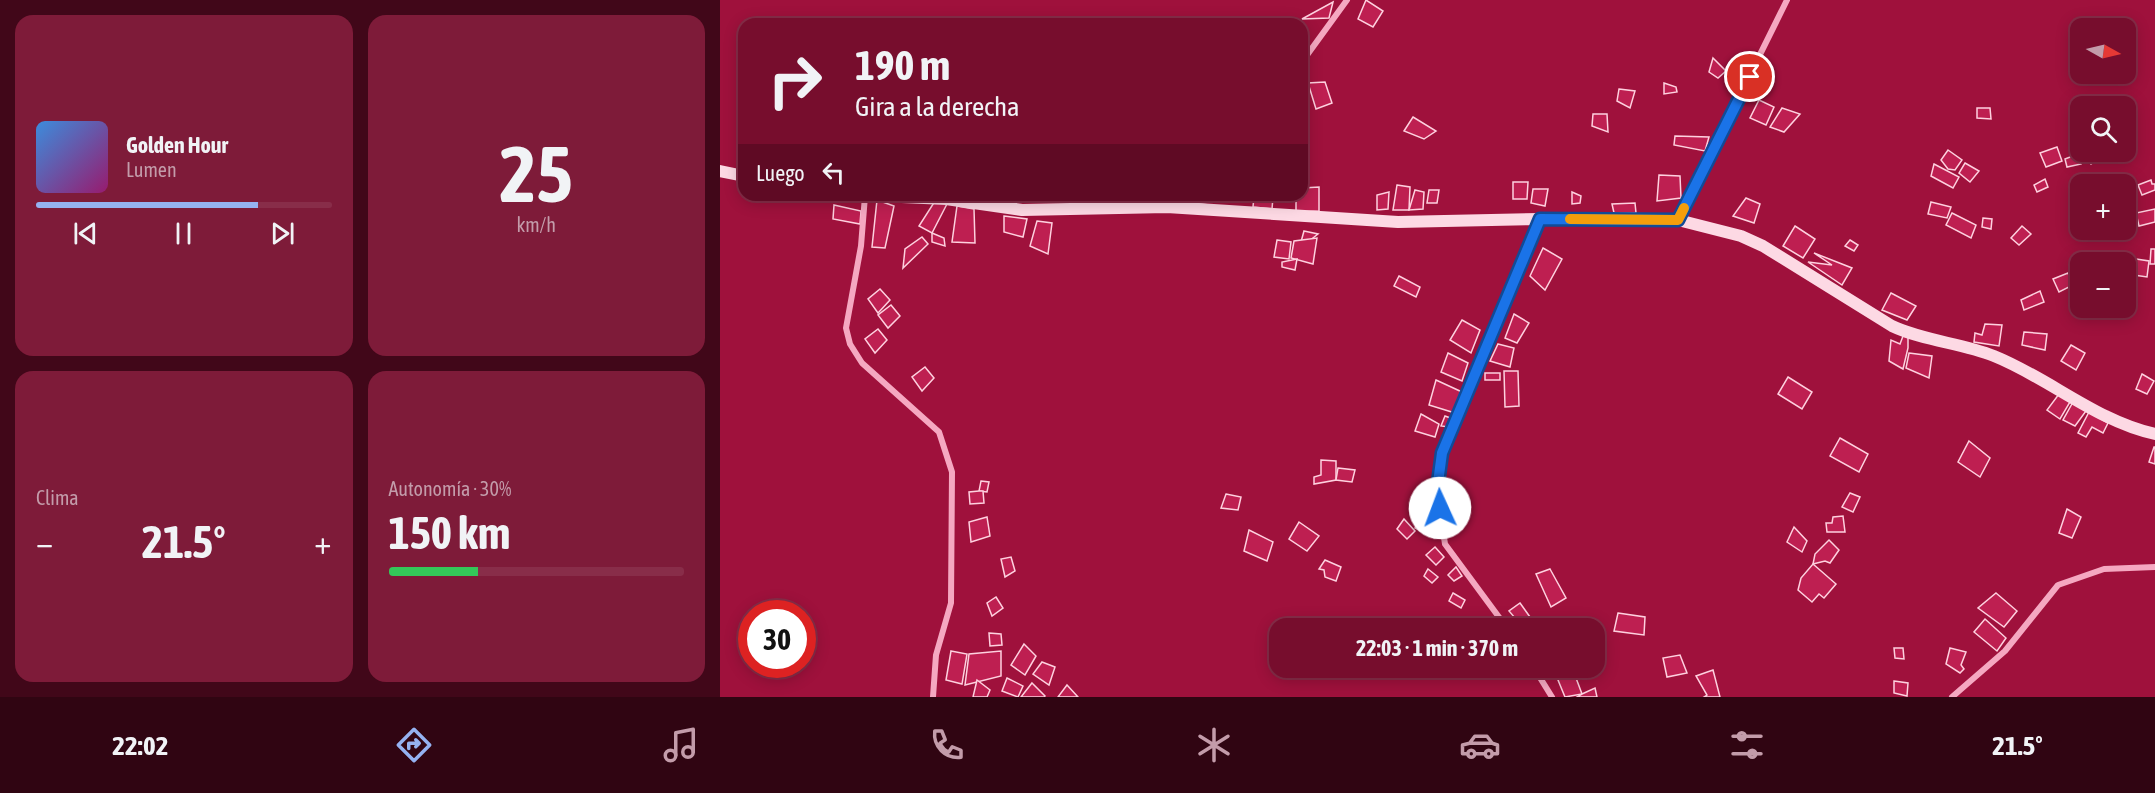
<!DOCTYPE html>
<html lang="es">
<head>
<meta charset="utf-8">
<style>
  body { margin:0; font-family:"Asap Condensed",sans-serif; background:#7e1b39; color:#f1f3f6; height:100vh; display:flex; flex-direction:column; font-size:22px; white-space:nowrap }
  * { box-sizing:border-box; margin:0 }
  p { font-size:20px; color:#c39caa }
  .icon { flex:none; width:33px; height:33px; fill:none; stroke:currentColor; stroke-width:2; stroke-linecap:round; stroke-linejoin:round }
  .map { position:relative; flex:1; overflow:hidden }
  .details { display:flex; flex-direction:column; gap:15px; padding:15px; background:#410719; width:720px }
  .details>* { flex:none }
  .hud { position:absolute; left:18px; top:18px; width:570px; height:183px; border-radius:18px; box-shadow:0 3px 15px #0003,0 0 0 2px #882d49; background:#770d2d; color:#f1f3f6; overflow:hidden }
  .needle { width:39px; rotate:98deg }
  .controls { position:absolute; left:1350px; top:18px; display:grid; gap:12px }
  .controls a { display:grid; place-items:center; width:66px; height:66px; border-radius:12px; background:#770d2d; box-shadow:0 3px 15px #0003,0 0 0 2px #882d49; font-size:30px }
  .speed { position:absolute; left:18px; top:600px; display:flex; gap:12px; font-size:30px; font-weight:700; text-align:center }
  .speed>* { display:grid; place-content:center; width:78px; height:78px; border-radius:50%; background:#770d2d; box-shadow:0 3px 15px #0003,0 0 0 2px #882d49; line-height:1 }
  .speed .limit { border:9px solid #d22; background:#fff; color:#111 }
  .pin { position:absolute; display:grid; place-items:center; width:51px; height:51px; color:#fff; margin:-26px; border:3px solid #fff; border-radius:50%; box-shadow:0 2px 6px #0007 }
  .me { position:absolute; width:66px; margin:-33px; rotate:358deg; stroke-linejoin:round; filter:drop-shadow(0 0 4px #0008) }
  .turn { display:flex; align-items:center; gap:21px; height:126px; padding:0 18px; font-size:27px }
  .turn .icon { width:78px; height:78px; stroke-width:2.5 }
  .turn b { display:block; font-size:42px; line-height:51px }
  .then { display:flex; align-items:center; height:57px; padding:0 18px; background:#0003; gap:12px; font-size:22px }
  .big { font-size:45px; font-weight:700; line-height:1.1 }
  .details .widget { flex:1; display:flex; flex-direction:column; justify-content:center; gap:9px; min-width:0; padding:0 21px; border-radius:18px; background:#7e1b39 }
  .details .dial { align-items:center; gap:0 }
  .dial b { font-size:78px; line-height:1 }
  .song { display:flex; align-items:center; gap:18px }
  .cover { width:72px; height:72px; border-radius:9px; background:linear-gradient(135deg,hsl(210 70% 55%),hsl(320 70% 35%)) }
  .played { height:6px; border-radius:3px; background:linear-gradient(90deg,#95b2f1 75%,#882d49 75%) }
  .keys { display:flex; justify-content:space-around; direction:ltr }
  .heat { display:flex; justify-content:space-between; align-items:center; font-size:33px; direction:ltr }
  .charge { height:9px; border-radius:4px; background:linear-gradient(90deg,#34c759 30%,#882d49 0) }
  .details .tiles { flex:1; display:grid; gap:15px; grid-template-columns:repeat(2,1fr) }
  .trip { position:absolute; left:549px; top:618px; width:336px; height:60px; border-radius:18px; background:#770d2d; box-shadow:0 3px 15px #0003,0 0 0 2px #882d49; font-weight:700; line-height:60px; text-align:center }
  .tab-bar { display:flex; height:96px; justify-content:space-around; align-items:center; background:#300512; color:#c39caa }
  .tab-bar .icon { width:42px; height:42px }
  .tab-bar .current { color:#95b2f1 }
  .tab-bar b { font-size:27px; color:#f1f3f6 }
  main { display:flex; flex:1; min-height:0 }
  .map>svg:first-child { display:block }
</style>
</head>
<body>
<main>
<section class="details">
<div class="tiles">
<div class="widget">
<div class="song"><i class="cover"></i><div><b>Golden Hour</b><p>Lumen</p></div></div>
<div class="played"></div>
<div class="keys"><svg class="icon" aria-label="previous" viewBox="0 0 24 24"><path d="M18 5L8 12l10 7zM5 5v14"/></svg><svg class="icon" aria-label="pause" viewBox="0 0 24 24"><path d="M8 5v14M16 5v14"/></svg><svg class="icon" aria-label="next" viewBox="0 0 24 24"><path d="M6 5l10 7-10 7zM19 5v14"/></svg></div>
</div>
<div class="widget dial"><b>25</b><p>km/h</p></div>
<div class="widget"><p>Clima</p>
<div class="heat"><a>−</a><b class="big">21.5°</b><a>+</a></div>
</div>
<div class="widget"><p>Autonomía · 30%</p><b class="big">150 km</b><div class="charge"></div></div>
</div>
</section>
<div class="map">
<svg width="1435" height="697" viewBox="0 0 1435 697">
  <rect width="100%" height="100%" fill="#9f113c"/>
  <g fill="#be1f51" stroke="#fed1df" stroke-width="1.5">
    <path d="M646,0L663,11L653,27L638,19Z"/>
    <path d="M613,2L609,18L582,19Z"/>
    <path d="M993,58L1006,71L998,78L989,72Z"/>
    <path d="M605,82L612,103L596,109L588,83Z"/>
    <path d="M944,83L956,87L957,92L944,94Z"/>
    <path d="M899,89L915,91L910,108L897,101Z"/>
    <path d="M1039,100L1054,107L1046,125L1030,118Z"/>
    <path d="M1062,108L1080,114L1064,132L1050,127Z"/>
    <path d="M1257,108H1270L1271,119L1257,118Z"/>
    <path d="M873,114H887L888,132L872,126Z"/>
    <path d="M693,117L716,131L704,139L684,131Z"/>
    <path d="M955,136L989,137L985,151L954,145Z"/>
    <path d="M1337,147L1342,161L1326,167L1320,153Z"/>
    <path d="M1228,150L1242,160L1235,170L1228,169L1221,160Z"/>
    <path d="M1368,152H1388L1389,153L1371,164L1365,153Z"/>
    <path d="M1358,154L1361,164L1347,167L1345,159Z"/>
    <path d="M1245,163L1259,171L1250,182L1239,173Z"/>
    <path d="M1214,164L1239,177L1233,188L1211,176Z"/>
    <path d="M939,175L960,176L961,198L937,201Z"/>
    <path d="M1325,179L1328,187L1317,192L1314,185Z"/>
    <path d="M1431,180L1432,184H1435V190L1422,195L1418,185Z"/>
    <path d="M793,182H808L807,199H793Z"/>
    <path d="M677,185L690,187L689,210H673Z"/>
    <path d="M599,187V211L576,212V195H582V188Z"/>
    <path d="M813,189H828L825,206L811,203Z"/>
    <path d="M695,190L704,192L703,209L689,210Z"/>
    <path d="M709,190H719L717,203H707Z"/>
    <path d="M669,192L668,209L657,210V195Z"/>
    <path d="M852,192L861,196L860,203L852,204Z"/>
    <path d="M346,195H364L365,201L345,202Z"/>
    <path d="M368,195H437V198L385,207L368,200Z"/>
    <path d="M458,195H488L489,202L459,205Z"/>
    <path d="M534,196L553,197L552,209L533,207Z"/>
    <path d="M1026,198L1040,204L1034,223L1013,216Z"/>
    <path d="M157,200L174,206L165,248L152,247Z"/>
    <path d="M215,201L228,202L212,233L199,226Z"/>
    <path d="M1211,202L1231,207L1227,218L1208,214Z"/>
    <path d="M915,203L916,213H894L892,204Z"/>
    <path d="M114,205L141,211L140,224L113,219Z"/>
    <path d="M237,206L254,209L255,243L232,242Z"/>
    <path d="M1435,209V222L1419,226L1416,213Z"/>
    <path d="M1232,213L1256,225L1251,238L1226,225Z"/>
    <path d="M284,216L307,219L303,237L284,232Z"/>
    <path d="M1263,218L1272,219L1271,229L1262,227Z"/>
    <path d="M317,221L332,223L328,254L310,246Z"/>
    <path d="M1075,226L1095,239L1083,258L1063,246Z"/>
    <path d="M1302,226L1311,234L1299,245L1291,238Z"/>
    <path d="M584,231L598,234L579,249Z"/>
    <path d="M212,233L224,238L225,246L212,242Z"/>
    <path d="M202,237L208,244L183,268L185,249Z"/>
    <path d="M597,238L593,264L571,258L574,241Z"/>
    <path d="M557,240L571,242L569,259L554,257Z"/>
    <path d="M1130,240L1138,245L1134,251L1125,246Z"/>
    <path d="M823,248L842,259L825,290L810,276Z"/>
    <path d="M1431,249H1435V264H1430Z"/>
    <path d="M1094,253L1132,268L1122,285L1088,262L1112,265Z"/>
    <path d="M577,259L575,270L562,267V262Z"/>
    <path d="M1416,259L1429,261L1427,277L1414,275Z"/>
    <path d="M1348,273L1353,285L1339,292L1333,279Z"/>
    <path d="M679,276L700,287L696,297L674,286Z"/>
    <path d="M160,289L170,300L158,313L148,299Z"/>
    <path d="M1320,291L1324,302L1304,310L1301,300Z"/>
    <path d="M1171,293L1196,306L1187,320L1162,310Z"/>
    <path d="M171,305L180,316L168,328L158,315Z"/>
    <path d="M794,314L809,323L797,343L785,338Z"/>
    <path d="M742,320L760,330L751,353L730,340Z"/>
    <path d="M1265,324L1282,325L1279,346L1254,342L1255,333L1262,335Z"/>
    <path d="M158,329L167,340L155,353L145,339Z"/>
    <path d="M1304,332L1327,334L1325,350L1302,345Z"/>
    <path d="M1183,336L1188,337V348L1183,369L1169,361L1171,340L1180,344Z"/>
    <path d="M778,344L794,348L790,367L770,361Z"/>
    <path d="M1351,345L1365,353L1356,370L1341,361Z"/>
    <path d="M728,353L748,363L742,381L721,372Z"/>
    <path d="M1189,353L1212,356L1209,378L1186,368Z"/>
    <path d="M205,367L214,378L202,391L192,377Z"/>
    <path d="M784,371H798L799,406L785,407Z"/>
    <rect x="765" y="373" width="15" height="7"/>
    <path d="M1422,374L1434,381L1427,394L1416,389Z"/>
    <path d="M1068,377L1092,392L1082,409L1058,394Z"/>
    <path d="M716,380L742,392L735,413L709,405Z"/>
    <path d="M1339,394L1350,402L1340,419L1327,410Z"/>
    <path d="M1353,402L1366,411L1355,426L1343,420Z"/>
    <path d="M1369,412L1388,423L1383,433L1372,427L1366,437L1358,433Z"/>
    <path d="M701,414L719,424L715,437L695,431Z"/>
    <path d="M725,416L733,419L729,427L721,426Z"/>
    <path d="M1120,438L1148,454L1139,472L1110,456Z"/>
    <path d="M1249,441L1270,458L1260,477L1238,462Z"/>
    <path d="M1434,447H1435V464L1429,462Z"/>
    <path d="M601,460L616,461V480L594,484V477L601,475Z"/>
    <path d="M618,468L635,470L632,482L616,480Z"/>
    <path d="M261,481L269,482L267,492L259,491Z"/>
    <path d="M259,491H263L264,503L250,504L249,492Z"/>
    <path d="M706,491L714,495L709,503L701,499Z"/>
    <path d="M1130,493L1140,497L1133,512L1122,507Z"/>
    <path d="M506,494L521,497L518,510L501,508Z"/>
    <path d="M1347,509L1361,517L1352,538L1339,533Z"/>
    <path d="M703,511L720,519L714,538L695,528Z"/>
    <path d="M1123,516L1125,532H1107L1106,523H1112L1113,517Z"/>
    <path d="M267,517L270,536L251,542L249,522Z"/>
    <path d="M684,519L695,531L687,539L677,529Z"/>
    <path d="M579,522L599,536L587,551L569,539Z"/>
    <path d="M1074,527L1087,541L1082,552L1067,542Z"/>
    <path d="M529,530L553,542L547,561L524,551Z"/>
    <path d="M1109,540L1119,550L1110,563L1105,561L1093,564L1095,554Z"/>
    <path d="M715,547L724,557L716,565L706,555Z"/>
    <path d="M291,557L295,571L285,577L281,559Z"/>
    <path d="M605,560L621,567L616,581L605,577L604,570L599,569Z"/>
    <path d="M1093,564L1116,584L1104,598L1099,594L1092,602L1078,590L1081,578Z"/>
    <path d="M736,567L742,576L734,581L728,575Z"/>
    <path d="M708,569L718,577L712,583L704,576Z"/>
    <path d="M830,569L846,598L831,607L816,574Z"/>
    <path d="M733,593L745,600L741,608L729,601Z"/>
    <path d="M1276,593L1297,611L1284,627L1258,608Z"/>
    <path d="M276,597L283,608L272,616L267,603Z"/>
    <path d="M800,603L810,617L801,625L789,611Z"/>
    <path d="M898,613L925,617L924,635L894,631Z"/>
    <path d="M773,617L784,628L764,626Z"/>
    <path d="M1265,619L1286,638L1277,651L1254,632Z"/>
    <path d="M269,633L281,634L282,645L270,646Z"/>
    <path d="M304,644L316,656L305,675L291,665Z"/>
    <path d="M1174,648H1183L1184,659L1175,658Z"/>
    <path d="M1230,648L1246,652L1241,665L1244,669L1240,673L1226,664Z"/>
    <path d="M231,651L247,654L242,684L226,680Z"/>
    <path d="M281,651V676L245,685L249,654Z"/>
    <path d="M960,655L967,673L947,677L943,658Z"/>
    <path d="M322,662L335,667L329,685L313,674Z"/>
    <path d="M853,670L862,694L845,697L838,680Z"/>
    <path d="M993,670L1000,697H984L987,695L976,676Z"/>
    <path d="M287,678L303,686L298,697L282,691Z"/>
    <path d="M257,680L270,690L267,697H253Z"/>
    <path d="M1174,681L1188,683L1187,696L1174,693Z"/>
    <path d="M312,683L325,696L324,697H301Z"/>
    <path d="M347,685L358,697H338Z"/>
    <path d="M875,688L877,697H857L862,694Z"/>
  </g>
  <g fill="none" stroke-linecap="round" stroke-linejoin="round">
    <g stroke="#f5a8c1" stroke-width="6">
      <path d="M582,62L627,0"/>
      <path d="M145,196L141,246L126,328L130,344L142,363L219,432L232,472L231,603L216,655L213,697"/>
      <path d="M453,204L472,195"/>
      <path d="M958,220L1067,0"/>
      <path d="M787,628L725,544L717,491L722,453L819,219"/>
      <path d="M814,668L832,697"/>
      <path d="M1232,697L1285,651L1338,585L1384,569L1435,567"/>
    </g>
    <g stroke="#fdd9e4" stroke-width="12">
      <path d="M0,171L24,176"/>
      <path d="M138,195L226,199L302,210L447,207L678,222L820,219L958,220L1021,236L1043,246L1172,326C1204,341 1241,343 1274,356C1329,378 1376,421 1435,434"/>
    </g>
  </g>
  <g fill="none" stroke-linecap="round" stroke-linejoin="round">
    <g stroke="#114b97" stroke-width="15">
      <path id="route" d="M720,508L717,490L722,453L820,219L958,220L1030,77"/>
    </g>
    <use href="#route" stroke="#1a73e8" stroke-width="10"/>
    <path stroke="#f59e0b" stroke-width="10" d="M850,219L958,220L964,208"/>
  </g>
</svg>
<div class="controls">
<a><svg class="needle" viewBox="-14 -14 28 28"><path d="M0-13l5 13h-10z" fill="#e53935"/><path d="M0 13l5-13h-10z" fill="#c39caa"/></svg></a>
<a><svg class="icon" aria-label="search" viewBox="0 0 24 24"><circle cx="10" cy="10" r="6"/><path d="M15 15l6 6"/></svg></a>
<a>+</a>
<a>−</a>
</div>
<div class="speed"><div class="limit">30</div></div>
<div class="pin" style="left:1030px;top:77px;background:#d93025"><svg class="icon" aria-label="arrive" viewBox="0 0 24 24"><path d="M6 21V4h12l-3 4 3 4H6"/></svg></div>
<svg class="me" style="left:720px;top:508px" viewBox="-20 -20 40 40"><circle r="19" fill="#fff"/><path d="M0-13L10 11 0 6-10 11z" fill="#1a73e8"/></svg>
<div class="trip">22:03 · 1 min · 370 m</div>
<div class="hud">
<div class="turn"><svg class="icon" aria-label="right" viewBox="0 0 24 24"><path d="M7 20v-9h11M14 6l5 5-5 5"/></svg><div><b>190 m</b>Gira a la derecha</div></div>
<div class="then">Luego<svg class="icon" aria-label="left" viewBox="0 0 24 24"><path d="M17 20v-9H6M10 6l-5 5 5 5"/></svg></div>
</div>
</div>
</main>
<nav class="tab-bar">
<b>22:02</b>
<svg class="icon current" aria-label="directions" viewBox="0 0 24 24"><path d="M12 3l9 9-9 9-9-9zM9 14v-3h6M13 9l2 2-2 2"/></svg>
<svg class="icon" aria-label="music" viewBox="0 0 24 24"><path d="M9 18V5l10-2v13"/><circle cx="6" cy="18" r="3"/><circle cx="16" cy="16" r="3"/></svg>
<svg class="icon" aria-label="phone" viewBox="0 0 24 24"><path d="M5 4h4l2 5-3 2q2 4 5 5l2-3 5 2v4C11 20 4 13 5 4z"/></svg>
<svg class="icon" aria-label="climate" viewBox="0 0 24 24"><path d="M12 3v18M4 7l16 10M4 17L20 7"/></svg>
<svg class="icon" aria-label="car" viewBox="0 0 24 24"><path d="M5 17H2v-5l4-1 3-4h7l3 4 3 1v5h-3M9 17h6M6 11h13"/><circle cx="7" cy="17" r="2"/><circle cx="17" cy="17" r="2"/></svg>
<svg class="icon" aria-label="filters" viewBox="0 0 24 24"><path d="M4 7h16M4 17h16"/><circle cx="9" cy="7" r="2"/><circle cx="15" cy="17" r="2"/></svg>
<b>21.5°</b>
</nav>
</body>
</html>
